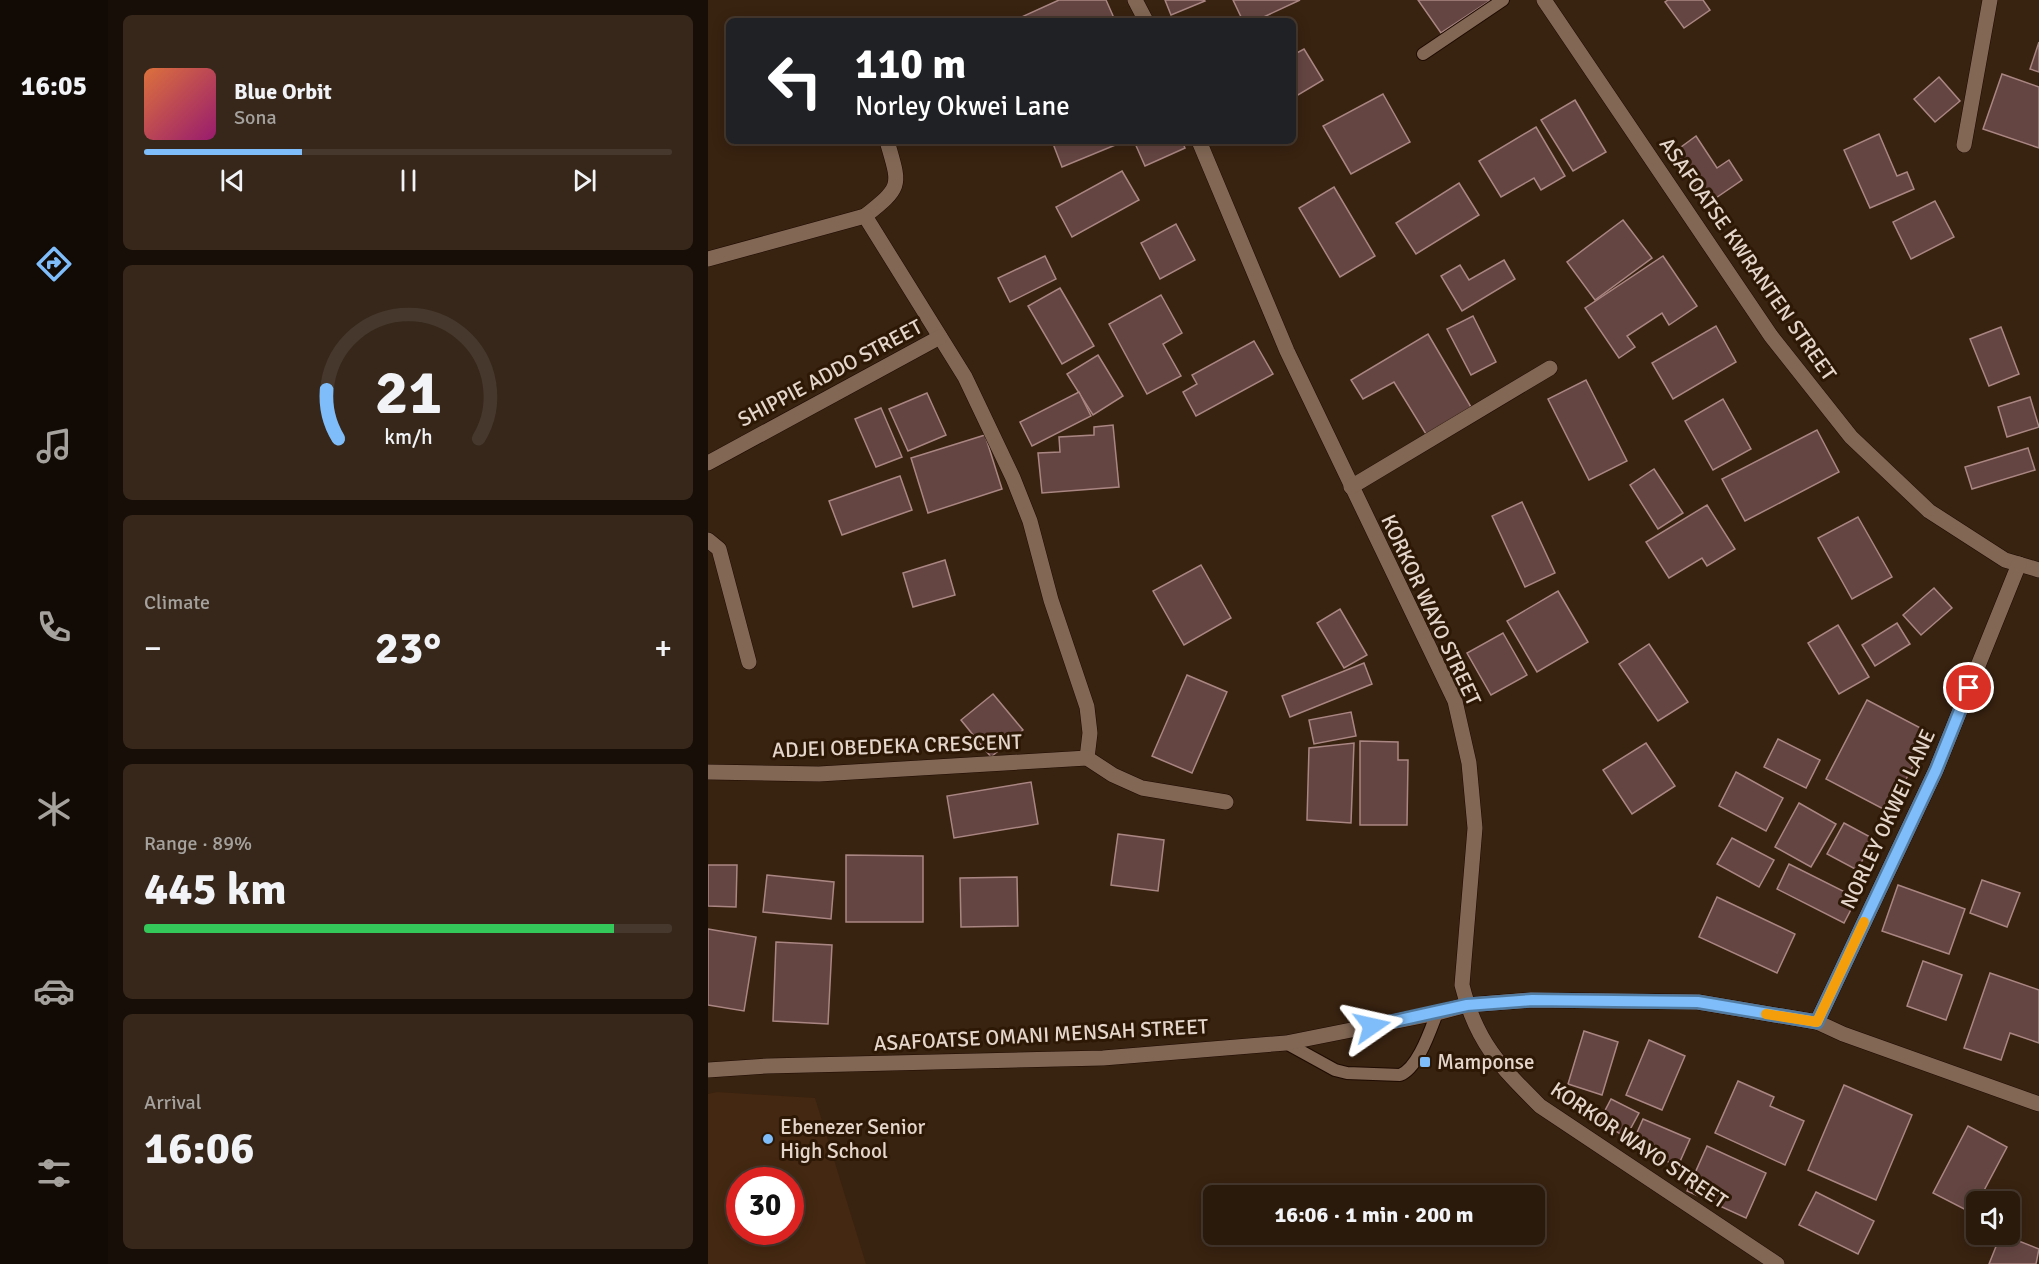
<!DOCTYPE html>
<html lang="en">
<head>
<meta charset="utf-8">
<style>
  body { margin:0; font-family:Signika,sans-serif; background:#36271a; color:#f1f3f6; height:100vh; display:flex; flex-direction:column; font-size:22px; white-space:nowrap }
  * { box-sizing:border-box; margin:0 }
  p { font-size:20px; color:#a5a19d }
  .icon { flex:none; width:33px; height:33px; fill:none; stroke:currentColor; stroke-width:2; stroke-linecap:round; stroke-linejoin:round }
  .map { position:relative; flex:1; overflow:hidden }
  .details { display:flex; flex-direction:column; gap:15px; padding:15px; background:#170e07; width:600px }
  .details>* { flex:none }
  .banner { position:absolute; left:18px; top:18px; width:570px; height:126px; border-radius:9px; box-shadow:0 3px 15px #0003,0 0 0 2px #46382d; background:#202124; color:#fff; overflow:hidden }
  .tools { position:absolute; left:1258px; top:1191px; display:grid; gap:12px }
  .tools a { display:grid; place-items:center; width:54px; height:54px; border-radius:9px; background:#2a1a0c; box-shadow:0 3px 15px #0003,0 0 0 2px #46382d; font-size:30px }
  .speed { position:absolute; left:18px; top:1167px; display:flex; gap:12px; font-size:30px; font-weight:700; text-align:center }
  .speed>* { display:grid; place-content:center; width:78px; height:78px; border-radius:50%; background:#2a1a0c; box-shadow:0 3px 15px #0003,0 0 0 2px #46382d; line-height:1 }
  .speed .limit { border:9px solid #d22; background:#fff; color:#111 }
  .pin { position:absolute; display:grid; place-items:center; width:51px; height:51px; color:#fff; margin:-26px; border:3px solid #fff; border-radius:50%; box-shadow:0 2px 6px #0007 }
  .me { position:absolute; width:66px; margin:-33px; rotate:79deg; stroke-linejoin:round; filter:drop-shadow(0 0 4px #0008) }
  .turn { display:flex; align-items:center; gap:21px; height:126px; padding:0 30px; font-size:27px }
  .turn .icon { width:78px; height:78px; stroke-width:2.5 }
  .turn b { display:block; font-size:42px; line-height:51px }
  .big { font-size:45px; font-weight:700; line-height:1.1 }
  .details .widget { flex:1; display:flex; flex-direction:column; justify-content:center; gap:9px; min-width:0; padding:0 21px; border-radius:9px; background:#36271a }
  .details .dial { align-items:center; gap:0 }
  .dial svg { height:156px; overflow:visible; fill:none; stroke:#46382d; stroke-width:7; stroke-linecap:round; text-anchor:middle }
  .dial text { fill:#f1f3f6; stroke:none }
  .song { display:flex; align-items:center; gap:18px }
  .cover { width:72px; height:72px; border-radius:9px; background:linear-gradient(135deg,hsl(20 70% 55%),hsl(320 70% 35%)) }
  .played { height:6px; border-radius:3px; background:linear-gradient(90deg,#7ebdf9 30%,#46382d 30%) }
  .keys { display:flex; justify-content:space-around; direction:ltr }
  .heat { display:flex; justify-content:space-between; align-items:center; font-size:33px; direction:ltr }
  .charge { height:9px; border-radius:4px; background:linear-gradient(90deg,#34c759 89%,#46382d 0) }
  .trip { position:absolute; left:495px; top:1185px; width:342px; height:60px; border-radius:9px; background:#2a1a0c; box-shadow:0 3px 15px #0003,0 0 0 2px #46382d; font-weight:700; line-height:60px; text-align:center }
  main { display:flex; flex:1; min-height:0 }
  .dock { display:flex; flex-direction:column; width:108px; justify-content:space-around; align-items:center; background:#110a05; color:#a5a19d }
  .dock .icon { width:42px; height:42px }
  .dock .on { color:#7ebdf9 }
  .dock b { font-size:27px; color:#f1f3f6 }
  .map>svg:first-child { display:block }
</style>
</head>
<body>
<main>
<nav class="dock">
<b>16:05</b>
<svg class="icon on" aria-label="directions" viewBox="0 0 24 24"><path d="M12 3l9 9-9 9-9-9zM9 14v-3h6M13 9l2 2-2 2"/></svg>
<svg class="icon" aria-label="music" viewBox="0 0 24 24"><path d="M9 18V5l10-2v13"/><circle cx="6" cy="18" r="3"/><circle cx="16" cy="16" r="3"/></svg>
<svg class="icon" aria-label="phone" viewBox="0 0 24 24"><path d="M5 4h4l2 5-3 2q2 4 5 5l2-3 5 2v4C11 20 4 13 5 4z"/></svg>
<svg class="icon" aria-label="climate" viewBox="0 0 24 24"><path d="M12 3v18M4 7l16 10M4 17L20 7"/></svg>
<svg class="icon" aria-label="car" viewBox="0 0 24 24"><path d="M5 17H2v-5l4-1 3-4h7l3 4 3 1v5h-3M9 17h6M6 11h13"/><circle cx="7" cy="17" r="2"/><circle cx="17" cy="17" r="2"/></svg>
<svg class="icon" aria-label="filters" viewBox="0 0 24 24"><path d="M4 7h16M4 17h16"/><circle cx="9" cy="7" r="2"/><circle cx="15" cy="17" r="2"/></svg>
</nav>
<section class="details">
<div class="widget">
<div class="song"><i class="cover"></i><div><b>Blue Orbit</b><p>Sona</p></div></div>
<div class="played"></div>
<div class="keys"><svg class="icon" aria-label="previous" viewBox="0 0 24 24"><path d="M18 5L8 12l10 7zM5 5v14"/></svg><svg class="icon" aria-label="pause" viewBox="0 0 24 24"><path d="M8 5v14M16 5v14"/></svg><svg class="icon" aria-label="next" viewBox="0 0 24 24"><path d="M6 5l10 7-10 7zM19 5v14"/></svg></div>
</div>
<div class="widget dial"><svg viewBox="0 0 100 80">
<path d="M14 69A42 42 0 1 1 86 69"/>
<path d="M14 69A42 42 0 0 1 8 44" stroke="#7ebdf9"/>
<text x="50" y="56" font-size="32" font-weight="700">21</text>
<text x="50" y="72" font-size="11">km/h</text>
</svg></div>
<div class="widget"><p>Climate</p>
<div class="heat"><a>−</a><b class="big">23°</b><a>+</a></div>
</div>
<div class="widget"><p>Range · 89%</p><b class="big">445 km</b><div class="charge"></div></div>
<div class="widget"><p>Arrival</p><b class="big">16:06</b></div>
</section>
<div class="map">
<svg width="1331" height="1264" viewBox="0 0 1331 1264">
  <rect width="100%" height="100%" fill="#382210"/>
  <path fill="#442811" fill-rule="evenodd" d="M9,1092L107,1098L158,1264H0V1094ZM32,1180H82V1232H32Z"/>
  <g fill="#644542" stroke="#aa8683" stroke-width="1.5">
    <path d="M351,0H398L406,18L399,21H310L309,19Z"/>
    <path d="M457,0H496L497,1L463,15Z"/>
    <path d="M525,0H592L547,21H535Z"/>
    <path d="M710,0H783L733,33Z"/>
    <path d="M960,0H995L1002,10L976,28L957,2Z"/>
    <path d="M1331,42V72L1322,69Z"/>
    <path d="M596,49L615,80L585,98V55Z"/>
    <path d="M1294,74L1331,87V148L1275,129Z"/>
    <path d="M1231,77L1252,101L1227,122L1206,99Z"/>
    <path d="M675,94L702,142L643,174L615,126Z"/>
    <path d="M867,100L898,152L865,171L833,120Z"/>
    <path d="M828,127L857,176L833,190L826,178L793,197L771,161Z"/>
    <path d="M1171,134L1189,176L1199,172L1206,189L1162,208L1136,150Z"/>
    <path d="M988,136L1009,168L1021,160L1034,180L999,204L965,153Z"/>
    <path d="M344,141H417L354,167Z"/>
    <path d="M426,141H474L477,148L437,166Z"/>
    <path d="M414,171L431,200L364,237L348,207Z"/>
    <path d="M751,183L771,215L708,254L688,223Z"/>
    <path d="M626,187L667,256L632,277L591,208Z"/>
    <path d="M1227,201L1246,237L1203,259L1185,222Z"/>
    <path d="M915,220L944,258L887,300L859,262Z"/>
    <path d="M468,224L487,260L452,279L433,243Z"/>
    <path d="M337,256L348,279L302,302L290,278Z"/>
    <path d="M955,256L989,306L961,325L954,313L919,336L927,347L911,358L877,308Z"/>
    <path d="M796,260L807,279L754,311L733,276L752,265L761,280Z"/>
    <path d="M352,288L386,346L354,364L320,306Z"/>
    <path d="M453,295L474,333L455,344L473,376L439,394L401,324Z"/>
    <path d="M765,316L788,362L763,375L739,329Z"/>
    <path d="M1008,326L1028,362L965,399L944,363Z"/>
    <path d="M1293,327L1311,374L1281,386L1262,339Z"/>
    <path d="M720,334L763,407L718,434L686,382L655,399L643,380Z"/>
    <path d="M546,341L565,374L488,416L475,392L489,384L484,375Z"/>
    <path d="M390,355L415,396L385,415L359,374Z"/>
    <path d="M878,380L919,461L881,480L840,399Z"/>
    <path d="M371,392L383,416L324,446L312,422Z"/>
    <path d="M219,393L238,435L200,451L181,409Z"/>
    <path d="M1322,397L1331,427L1299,437L1290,407Z"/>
    <path d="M1015,399L1043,449L1005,470L977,421Z"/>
    <path d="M173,408L194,457L168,467L147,419Z"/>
    <path d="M405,425L411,487L334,493L330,453L352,452L351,437L386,435V427Z"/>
    <path d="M1109,430L1131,472L1037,521L1014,479Z"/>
    <path d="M277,435L294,489L220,513L203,458Z"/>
    <path d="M1320,448L1327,470L1264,489L1257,467Z"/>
    <path d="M946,469L975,513L950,529L922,485Z"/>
    <path d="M192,476L204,510L134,535L121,501Z"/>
    <path d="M814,502L847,573L817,587L784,516Z"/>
    <path d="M999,505L1027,549L999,566L994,558L961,578L938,542Z"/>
    <path d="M1150,517L1184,577L1144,599L1110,538Z"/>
    <path d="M237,560L247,595L205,607L195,573Z"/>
    <path d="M493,565L523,618L476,645L445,591Z"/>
    <path d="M1226,588L1244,608L1213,635L1195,615Z"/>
    <path d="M850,591L880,642L829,672L799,621Z"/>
    <path d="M632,609L659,655L636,668L609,623Z"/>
    <path d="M1189,623L1202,644L1167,666L1154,645Z"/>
    <path d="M1130,625L1161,677L1131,694L1100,643Z"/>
    <path d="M795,633L819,675L783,695L759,653Z"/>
    <path d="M941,644L980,702L950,721L911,664Z"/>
    <path d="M656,663L664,684L582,717L574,696Z"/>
    <path d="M479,675L519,692L484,773L444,756Z"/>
    <path d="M285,694L315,730L283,757L253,720Z"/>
    <path d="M1159,700L1222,733L1181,812L1118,779Z"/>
    <path d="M643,712L648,736L606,744L601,720Z"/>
    <path d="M1070,739L1112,760L1098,788L1056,767Z"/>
    <path d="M652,741L690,742V760H700L699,825H652Z"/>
    <path d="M646,743L643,823L599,820L601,748Z"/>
    <path d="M938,743L967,786L924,814L895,770Z"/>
    <path d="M1028,772L1075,798L1058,831L1011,806Z"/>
    <path d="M323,782L330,824L246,838L239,796Z"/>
    <path d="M1091,803L1128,824L1103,867L1067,847Z"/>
    <path d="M1136,823L1166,839L1149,870L1119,854Z"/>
    <path d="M410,834L456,840L450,891L403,885Z"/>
    <path d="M1024,838L1066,860L1051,887L1009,864Z"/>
    <path d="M138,855L215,856V922H138Z"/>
    <path d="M1081,864L1149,898L1136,923L1069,889Z"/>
    <path d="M0,865H29L28,907L0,906Z"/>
    <path d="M59,875L126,882L123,919L55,912Z"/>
    <path d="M309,877L310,926L253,927L252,878Z"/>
    <path d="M1274,880L1312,893L1299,927L1262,913Z"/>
    <path d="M1190,885L1257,909L1241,954L1174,931Z"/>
    <path d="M1009,897L1087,934L1069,973L991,937Z"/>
    <path d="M0,929L48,937L36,1011L0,1005Z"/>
    <path d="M68,942L124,945L120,1024L65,1021Z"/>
    <path d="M1215,961L1254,975L1238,1020L1199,1006Z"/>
    <path d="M1282,973L1331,990V1043L1302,1033L1293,1060L1256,1048Z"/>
    <path d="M876,1031L910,1042L894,1095L860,1084Z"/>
    <path d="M941,1040L977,1056L954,1110L918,1095Z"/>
    <path d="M1030,1081L1066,1097L1062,1106L1096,1121L1077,1165L1007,1133Z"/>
    <path d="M1136,1085L1204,1115L1168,1200L1100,1170Z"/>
    <path d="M903,1099L931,1113L918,1137L891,1122Z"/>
    <path d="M935,1119L982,1139L970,1166L923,1146Z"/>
    <path d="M1260,1126L1299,1147L1264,1213L1225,1193Z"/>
    <path d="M999,1146L1058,1173L1038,1218L979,1191Z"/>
    <path d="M1108,1192L1166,1221L1150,1254L1091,1225Z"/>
    <path d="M1293,1234L1331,1249L1328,1264H1281Z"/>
  </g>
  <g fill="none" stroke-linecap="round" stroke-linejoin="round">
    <g stroke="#1e0a00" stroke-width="14">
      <g id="service">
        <path d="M715,54L795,0"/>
        <path d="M578,1043L627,1070L639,1073L692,1075C710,1068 722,1031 729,1013"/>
      </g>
    </g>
    <g stroke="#1e0a00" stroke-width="16">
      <g id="minor">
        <path d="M427,0L438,21"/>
        <path d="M836,0L1063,336L1143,437L1221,511L1297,560L1331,570"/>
        <path d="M491,141L579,351L747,701L761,763L767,828L754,985C768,1042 792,1066 832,1106L1069,1264"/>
        <path d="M1256,145L1282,0"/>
        <path d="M157,216C195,186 192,186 179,141"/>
        <path d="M0,259L157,216L257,377L305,478L322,521L343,600L379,707L382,733L379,758"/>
        <path d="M0,463L232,337"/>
        <path d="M643,487L842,368"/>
        <path d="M0,540L11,549L41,662"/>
        <path d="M0,772L111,774L379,758L405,775L434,788L518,802"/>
        <path d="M1109,1022L1228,770L1311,564"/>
        <path d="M0,1070L59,1066L395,1058L578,1043L729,1013L759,1005L823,1000L990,1002L1109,1022L1135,1034L1331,1104"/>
      </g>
    </g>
    <use href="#service" stroke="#816754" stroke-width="12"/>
    <use href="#minor" stroke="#816754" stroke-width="15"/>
  </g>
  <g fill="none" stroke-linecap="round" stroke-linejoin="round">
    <g stroke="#527ba2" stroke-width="15">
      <path id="route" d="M664,1026L759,1005L824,1000L990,1002L1109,1022L1228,770L1261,688"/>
    </g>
    <use href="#route" stroke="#7ebdf9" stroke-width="10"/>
    <path stroke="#f59e0b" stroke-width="10" d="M1058,1014L1109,1022L1156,922"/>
  </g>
  <g fill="#7ebdf9" stroke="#2d1806" stroke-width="2">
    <rect x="711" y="1056" width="12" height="12" rx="3"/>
    <circle cx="60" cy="1139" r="6"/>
  </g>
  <g text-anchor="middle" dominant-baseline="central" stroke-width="6" stroke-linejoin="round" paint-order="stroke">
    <g font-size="21" fill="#e5d6cb" stroke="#2d1806">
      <text transform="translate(1040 259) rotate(55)">ASAFOATSE KWRANTEN STREET</text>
      <text transform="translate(122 373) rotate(-28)">SHIPPIE ADDO STREET</text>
      <text transform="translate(723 610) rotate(65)">KORKOR WAYO STREET</text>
      <text transform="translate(189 746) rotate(-2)">ADJEI OBEDEKA CRESCENT</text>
      <text transform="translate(1180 819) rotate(-65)">NORLEY OKWEI LANE</text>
      <text transform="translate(333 1035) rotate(-3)">ASAFOATSE OMANI MENSAH STREET</text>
      <text transform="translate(931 1145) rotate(34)">KORKOR WAYO STREET</text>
    </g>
    <g font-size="21" fill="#e5d6cb" stroke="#2d1806" text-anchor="start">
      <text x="729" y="1062">Mamponse</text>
      <text x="72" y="1127">Ebenezer Senior<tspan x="72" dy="24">High School</tspan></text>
    </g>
  </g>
</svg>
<div class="tools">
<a><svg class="icon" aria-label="sound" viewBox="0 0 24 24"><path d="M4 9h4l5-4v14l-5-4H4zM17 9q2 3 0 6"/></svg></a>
</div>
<div class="speed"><div class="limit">30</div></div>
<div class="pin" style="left:1261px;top:688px;background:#d93025"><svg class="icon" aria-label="arrive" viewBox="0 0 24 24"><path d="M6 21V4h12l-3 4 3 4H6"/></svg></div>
<svg class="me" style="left:664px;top:1026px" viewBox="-20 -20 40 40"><path d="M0-17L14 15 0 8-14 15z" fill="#7ebdf9" stroke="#fff" stroke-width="4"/></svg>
<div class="trip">16:06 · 1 min · 200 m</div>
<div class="banner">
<div class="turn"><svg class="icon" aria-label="left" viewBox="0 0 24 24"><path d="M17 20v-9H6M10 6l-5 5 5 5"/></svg><div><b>110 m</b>Norley Okwei Lane</div></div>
</div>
</div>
</main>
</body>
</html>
